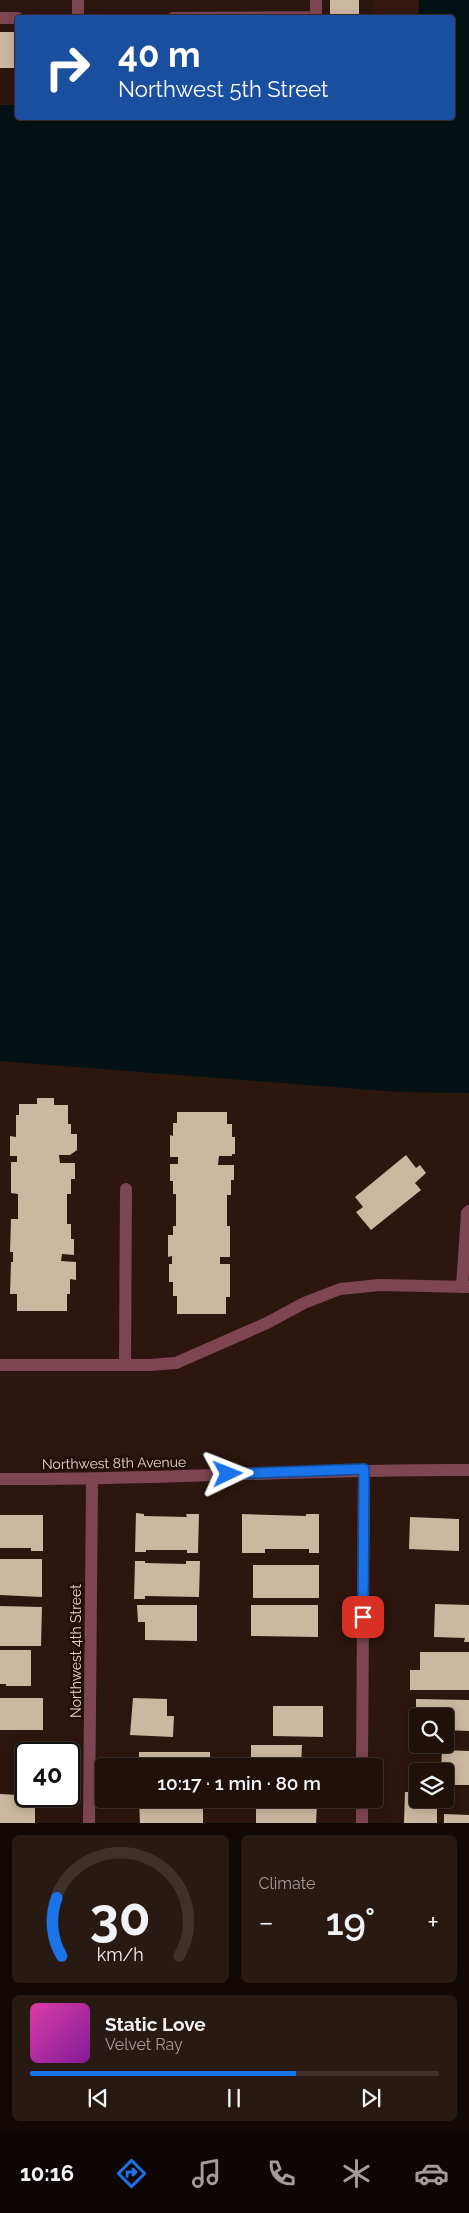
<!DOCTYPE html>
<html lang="en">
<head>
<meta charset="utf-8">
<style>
  body { margin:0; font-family:Raleway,sans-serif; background:#291913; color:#f1f3f6; height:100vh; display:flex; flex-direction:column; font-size:19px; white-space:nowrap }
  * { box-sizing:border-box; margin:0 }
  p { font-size:16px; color:#a29d9c }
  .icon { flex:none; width:28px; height:28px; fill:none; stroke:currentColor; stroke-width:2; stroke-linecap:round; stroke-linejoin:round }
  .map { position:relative; height:1823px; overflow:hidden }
  .drawer { display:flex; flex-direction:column; gap:12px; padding:12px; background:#120906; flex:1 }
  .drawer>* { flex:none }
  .hud { position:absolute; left:15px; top:15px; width:440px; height:105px; border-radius:5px; box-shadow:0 2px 12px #0003,0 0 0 1px #3e302b; background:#1a4fa0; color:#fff; overflow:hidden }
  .buttons { position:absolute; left:409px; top:1708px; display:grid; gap:10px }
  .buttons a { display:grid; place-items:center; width:45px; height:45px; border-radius:5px; background:#21100a; box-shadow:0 2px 12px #0003,0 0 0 1px #3e302b; font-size:25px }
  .speed { position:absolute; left:15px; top:1742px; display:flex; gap:10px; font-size:25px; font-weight:700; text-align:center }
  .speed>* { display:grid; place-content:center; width:65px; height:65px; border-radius:50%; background:#21100a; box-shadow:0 2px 12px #0003,0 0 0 1px #3e302b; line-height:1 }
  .speed .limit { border:2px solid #111; border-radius:8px; background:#fff; color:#111 }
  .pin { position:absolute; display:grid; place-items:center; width:42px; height:42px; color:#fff; margin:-21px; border-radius:10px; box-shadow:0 2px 8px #0006 }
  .me { position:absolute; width:55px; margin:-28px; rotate:88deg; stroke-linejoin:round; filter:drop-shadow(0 0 4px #0008) }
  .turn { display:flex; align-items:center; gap:18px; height:105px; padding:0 20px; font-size:22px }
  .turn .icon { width:65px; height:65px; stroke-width:2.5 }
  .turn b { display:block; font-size:35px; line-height:42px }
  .big { font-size:38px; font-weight:600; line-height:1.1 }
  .drawer .card { flex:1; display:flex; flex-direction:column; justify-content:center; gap:8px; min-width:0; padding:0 18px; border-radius:8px; background:#291913 }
  .drawer .dial { align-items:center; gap:0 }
  .dial svg { height:130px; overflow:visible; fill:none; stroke:#3e302b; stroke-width:7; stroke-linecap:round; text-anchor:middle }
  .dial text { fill:#f1f3f6; stroke:none }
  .song { display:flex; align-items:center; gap:15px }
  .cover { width:60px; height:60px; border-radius:8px; background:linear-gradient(135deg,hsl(320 70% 55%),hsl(290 70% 35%)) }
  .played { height:5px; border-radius:2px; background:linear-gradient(90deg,#1a73e8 65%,#3e302b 65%) }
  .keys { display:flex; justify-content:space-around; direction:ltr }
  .heat { display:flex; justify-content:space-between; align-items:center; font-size:28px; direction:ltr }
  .drawer .tiles { flex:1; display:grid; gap:12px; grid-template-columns:1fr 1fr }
  .card:last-child { grid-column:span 2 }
  .trip { position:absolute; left:95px; top:1758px; width:288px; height:50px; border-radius:5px; background:#21100a; box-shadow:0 2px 12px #0003,0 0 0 1px #3e302b; font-weight:600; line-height:50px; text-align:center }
  .dock { display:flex; height:80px; justify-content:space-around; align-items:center; background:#0d0604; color:#a29d9c }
  .dock .icon { width:35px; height:35px }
  .dock .on { color:#1a73e8 }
  .dock b { font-size:22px; color:#f1f3f6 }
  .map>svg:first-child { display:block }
</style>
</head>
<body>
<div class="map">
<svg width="469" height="1823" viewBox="0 0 469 1823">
  <rect width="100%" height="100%" fill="#2c160e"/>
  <path fill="#36190e" d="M373,0H469L452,18H373Z"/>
  <path fill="#031214" d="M419,0H469V1093L398,1092L0,1061V105H17L18,118H452V18L418,17Z"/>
  <g fill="#ccb8a1">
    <rect x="330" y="0" width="29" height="18"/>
    <rect x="0" y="32" width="18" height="36"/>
    <path d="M37,1098H54V1105H68V1124H71V1134H77V1150L70,1155H59L60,1163H75V1179H71V1194H67V1224H71V1239H74V1255L62,1254L61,1261L76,1262V1280L70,1279V1294H67V1311H17V1294H10L11,1262H13V1252H10L11,1219H18V1194L11,1193V1162H17V1156H10V1136L16,1137V1115H19V1104H37Z"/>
    <path d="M177,1112H227V1124H232V1137H235V1154H232V1156H219L218,1165H234V1180H231V1195H227V1226H230V1257H220V1264H230V1297H226V1314H177V1296H173V1282H169V1264H172V1256L168,1257V1235H173V1226H176V1194H173V1181H170V1164H178V1157H170V1135L173,1136V1123H177Z"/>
    <path d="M406,1155L416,1168L420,1165L426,1173L415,1183L421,1190L371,1230L356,1212L363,1207L355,1197Z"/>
    <path d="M136,1513L144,1514V1516L187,1517L186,1514H199L198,1553H187V1550H146V1552H135Z"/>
    <path d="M242,1514L306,1516V1514H319V1553H309V1549H265V1553H242Z"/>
    <path d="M0,1515H43V1551H31V1548H0Z"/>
    <path d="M410,1517L459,1519V1551L409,1549Z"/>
    <path d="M0,1559H42V1597L0,1595Z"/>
    <path d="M135,1561H145V1563L186,1564V1561H200L199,1597L145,1596V1599H134Z"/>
    <rect x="253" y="1565" width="66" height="33"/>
    <path d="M435,1604L469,1605V1642H464L465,1638L434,1637Z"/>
    <path d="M137,1605H197V1641L145,1640V1622H138Z"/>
    <path d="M251,1605H318V1637L251,1636Z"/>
    <path d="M0,1606L42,1607L41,1646H0Z"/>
    <path d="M0,1650H31V1686H6V1684H0Z"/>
    <path d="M420,1652H469V1690H410V1670H420Z"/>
    <rect x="0" y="1698" width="43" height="32"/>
    <path d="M133,1698L167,1699V1716H174L173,1737L130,1735Z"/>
    <path d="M416,1699L469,1700V1731L445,1730V1716H416Z"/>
    <path d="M273,1706H323V1737L273,1736Z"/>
    <path d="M251,1745H302L301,1766H251Z"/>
    <path d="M442,1750L469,1751V1785H445V1771H441Z"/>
    <rect x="139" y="1752" width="71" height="14"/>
    <path d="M405,1792H418V1799H437V1823H404Z"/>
    <path d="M0,1794L35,1796V1823H0Z"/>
    <path d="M139,1799H203V1823H140Z"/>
    <path d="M256,1799H309V1805H317L316,1823H256Z"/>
    <path d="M444,1814L469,1815V1823H444Z"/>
  </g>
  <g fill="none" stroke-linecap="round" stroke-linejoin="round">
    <g stroke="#7e4653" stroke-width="12">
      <path d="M78,0V18"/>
      <path d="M0,18H18"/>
      <path d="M173,18L316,17V0"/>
      <path d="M462,1287L467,1213L469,1211"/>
      <path d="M0,1365H149L176,1363L267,1323L304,1303L340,1289L380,1285L469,1287"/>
      <path d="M125,1365L126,1189"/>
      <path d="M0,1479C156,1480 313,1469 469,1470"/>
      <path d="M362,1766L364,1469"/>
      <path d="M89,1823L92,1480"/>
      <path d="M362,1823V1799"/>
    </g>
  </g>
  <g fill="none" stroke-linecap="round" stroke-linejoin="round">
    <g stroke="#114b97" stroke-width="12">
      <path id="route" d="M228,1474L364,1469L363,1617"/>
    </g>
    <use href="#route" stroke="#1a73e8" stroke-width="9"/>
  </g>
  <g text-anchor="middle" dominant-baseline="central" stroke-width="5" stroke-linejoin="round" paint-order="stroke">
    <g font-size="14" fill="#e4d4ce" stroke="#220d06">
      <text transform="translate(114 1463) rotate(-1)">Northwest 8th Avenue</text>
      <text transform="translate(76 1651) rotate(-90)">Northwest 4th Street</text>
    </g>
  </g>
</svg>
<div class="buttons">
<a><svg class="icon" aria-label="search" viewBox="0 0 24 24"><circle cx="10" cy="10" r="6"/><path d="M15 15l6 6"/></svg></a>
<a><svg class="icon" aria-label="layers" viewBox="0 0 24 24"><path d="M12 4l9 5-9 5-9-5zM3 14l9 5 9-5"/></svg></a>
</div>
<div class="speed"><div class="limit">40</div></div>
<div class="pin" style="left:363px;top:1617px;background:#d93025"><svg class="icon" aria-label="arrive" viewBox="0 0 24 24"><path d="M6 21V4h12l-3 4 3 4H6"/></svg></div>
<svg class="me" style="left:228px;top:1474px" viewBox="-20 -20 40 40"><path d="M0-17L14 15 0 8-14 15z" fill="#1a73e8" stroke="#fff" stroke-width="4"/></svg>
<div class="trip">10:17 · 1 min · 80 m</div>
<div class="hud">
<div class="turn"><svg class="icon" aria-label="right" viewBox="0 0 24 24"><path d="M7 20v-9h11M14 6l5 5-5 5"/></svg><div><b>40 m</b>Northwest 5th Street</div></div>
</div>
</div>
<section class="drawer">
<div class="tiles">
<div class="card dial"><svg viewBox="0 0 100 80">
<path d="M14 69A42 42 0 1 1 86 69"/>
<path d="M14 69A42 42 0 0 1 11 33" stroke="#1a73e8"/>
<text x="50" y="56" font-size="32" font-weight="700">30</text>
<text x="50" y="72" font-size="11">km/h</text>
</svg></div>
<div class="card"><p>Climate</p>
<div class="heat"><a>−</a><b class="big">19°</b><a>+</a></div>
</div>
<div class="card">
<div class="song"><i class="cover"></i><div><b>Static Love</b><p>Velvet Ray</p></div></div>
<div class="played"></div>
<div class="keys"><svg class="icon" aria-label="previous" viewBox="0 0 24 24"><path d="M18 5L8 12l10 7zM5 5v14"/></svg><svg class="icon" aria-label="pause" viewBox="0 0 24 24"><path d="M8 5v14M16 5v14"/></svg><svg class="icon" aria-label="next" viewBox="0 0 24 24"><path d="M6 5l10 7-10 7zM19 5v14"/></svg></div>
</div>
</div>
</section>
<nav class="dock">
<b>10:16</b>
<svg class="icon on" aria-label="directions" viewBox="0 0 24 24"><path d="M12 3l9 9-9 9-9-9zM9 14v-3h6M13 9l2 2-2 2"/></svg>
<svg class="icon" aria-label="music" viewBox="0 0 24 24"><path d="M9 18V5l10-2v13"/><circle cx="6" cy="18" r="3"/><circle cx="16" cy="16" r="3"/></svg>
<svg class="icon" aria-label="phone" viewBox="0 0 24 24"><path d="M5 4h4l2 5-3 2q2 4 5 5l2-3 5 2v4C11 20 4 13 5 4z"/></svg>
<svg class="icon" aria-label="climate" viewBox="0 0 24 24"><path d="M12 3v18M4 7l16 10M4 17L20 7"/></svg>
<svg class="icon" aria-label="car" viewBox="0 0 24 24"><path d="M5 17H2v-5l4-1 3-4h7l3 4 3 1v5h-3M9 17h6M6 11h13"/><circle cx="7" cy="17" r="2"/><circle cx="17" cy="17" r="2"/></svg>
</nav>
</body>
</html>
